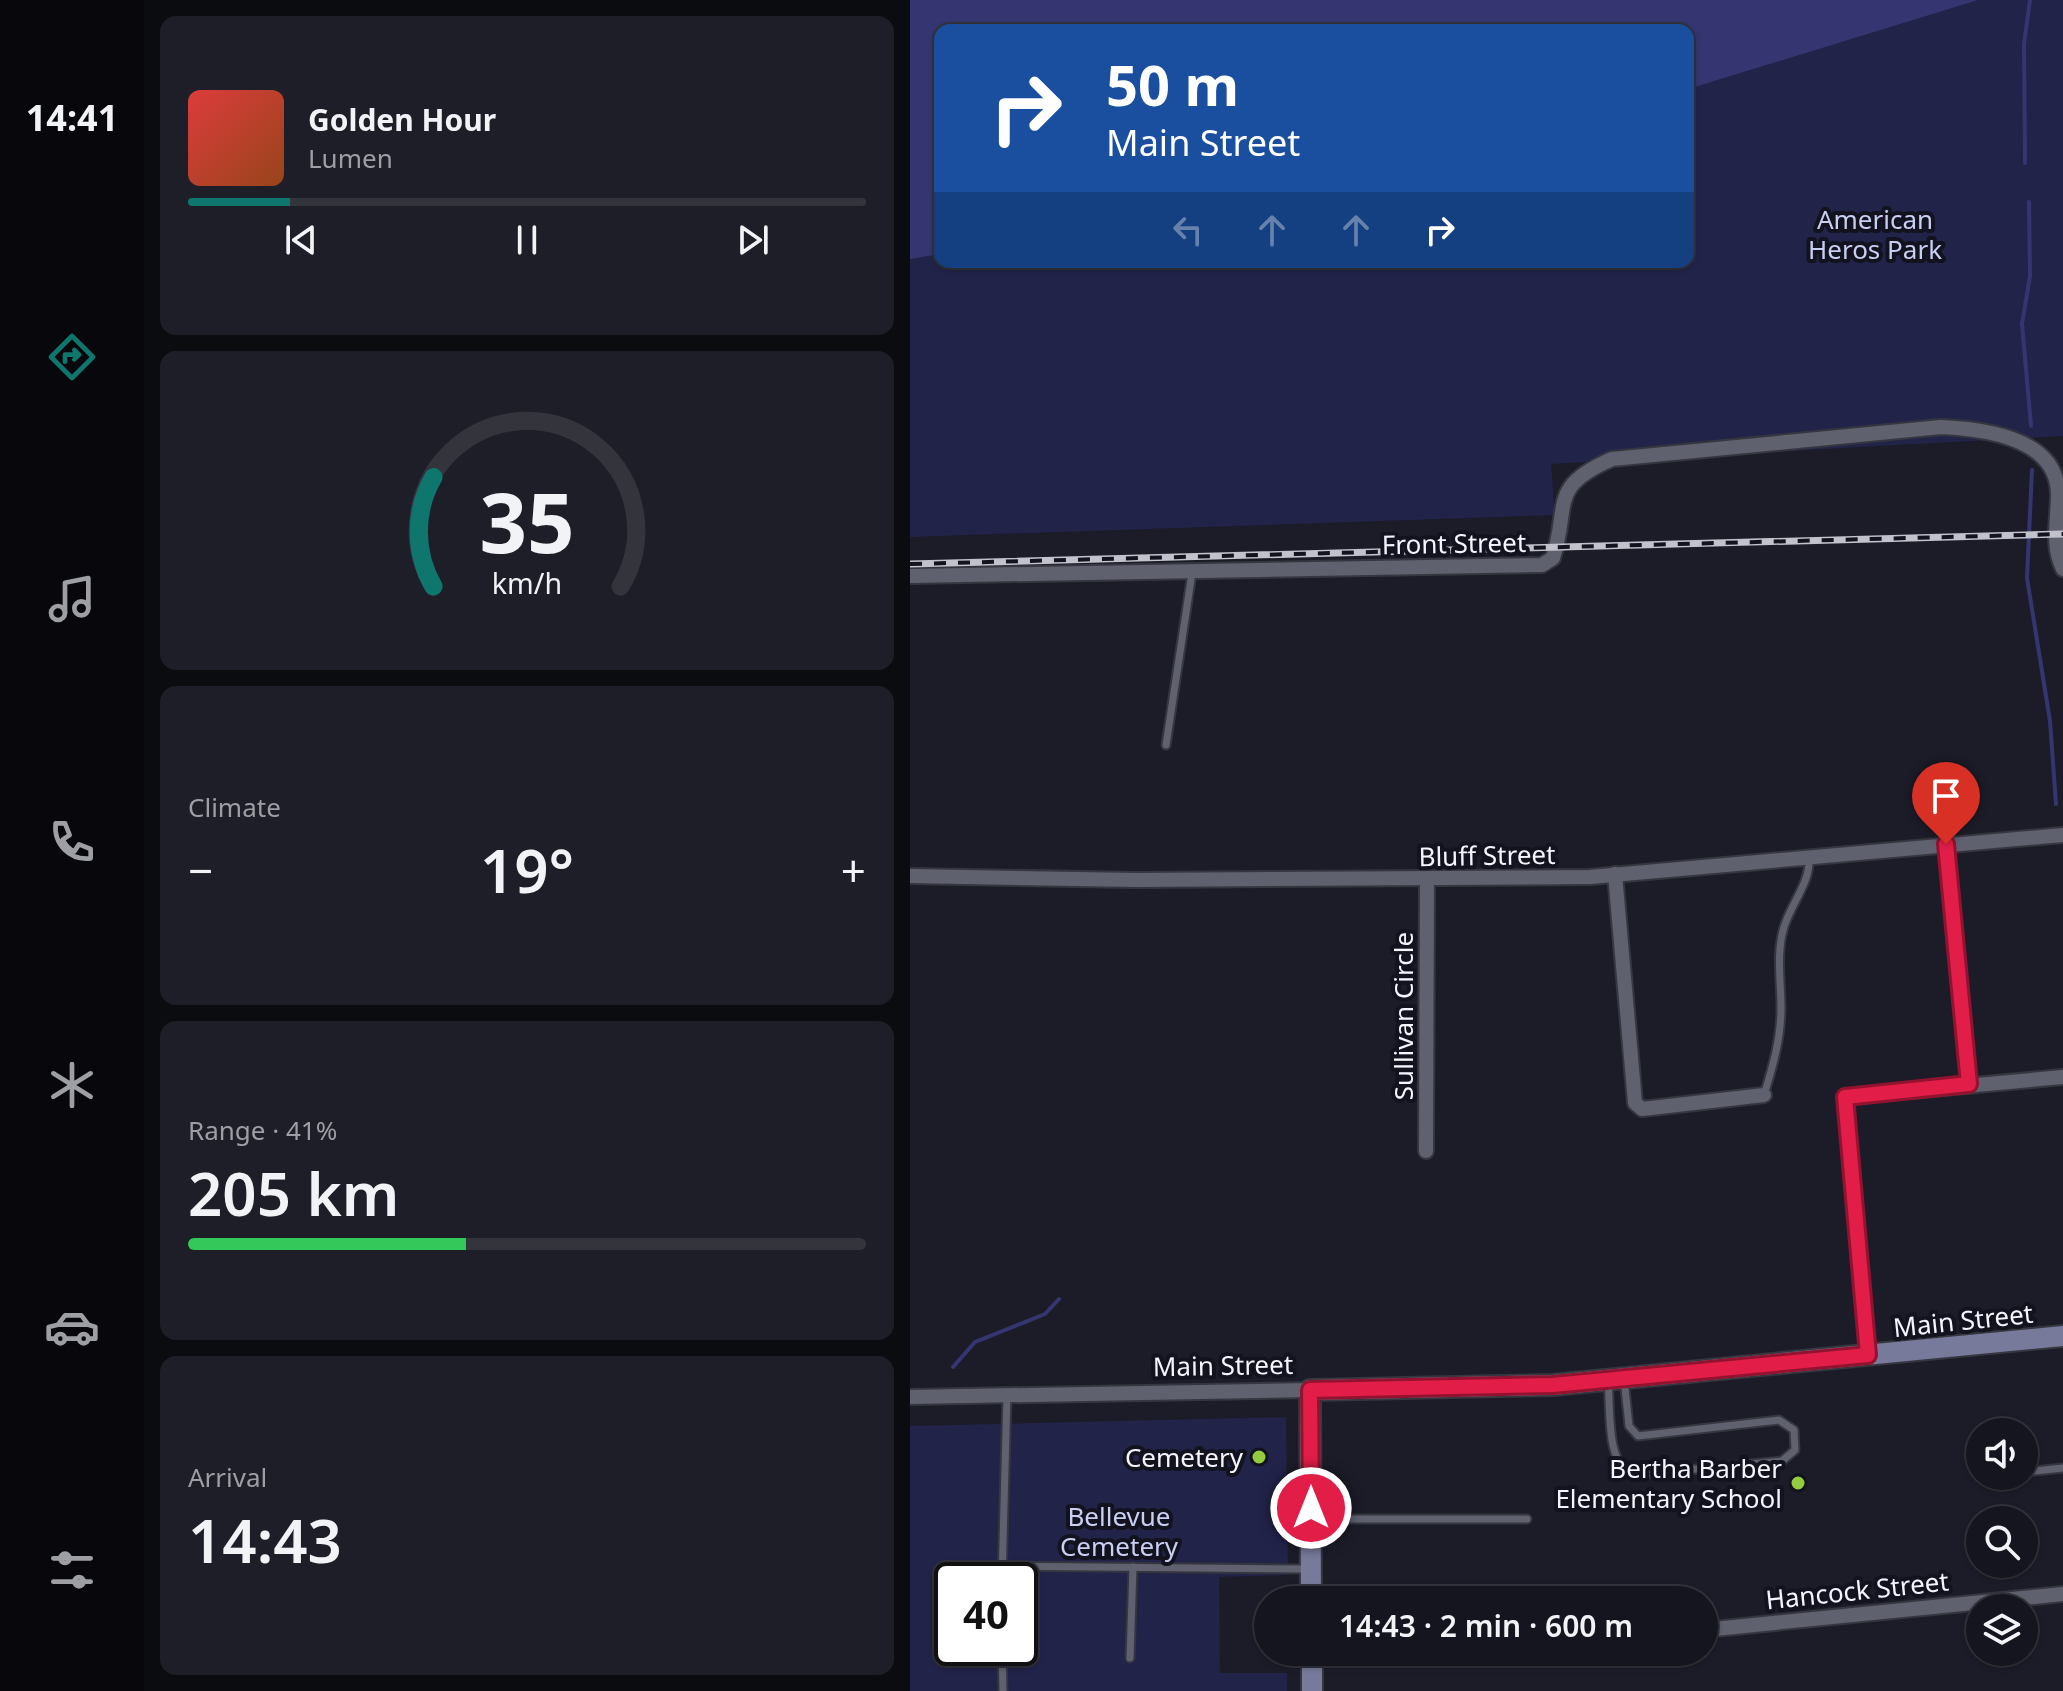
<!DOCTYPE html>
<html lang="en">
<head>
<meta charset="utf-8">
<style>
  body { margin:0; font-family:"Noto Sans",sans-serif; background:#1d1e27; color:#f1f3f6; height:100vh; display:flex; flex-direction:column; font-size:30px; white-space:nowrap }
  * { box-sizing:border-box; margin:0 }
  p { font-size:26px; color:#9d9fa4 }
  .icon { flex:none; width:44px; height:44px; fill:none; stroke:currentColor; stroke-width:2; stroke-linecap:round; stroke-linejoin:round }
  .map { position:relative; flex:1; overflow:hidden }
  .drawer { display:flex; flex-direction:column; gap:16px; padding:16px; background:#0b0c10; width:766px }
  .drawer>* { flex:none }
  .banner { position:absolute; left:24px; top:24px; width:760px; height:244px; border-radius:16px; box-shadow:0 2px 6px #0004,0 0 0 2px #33343c; background:#1a4fa0; color:#fff; overflow:hidden }
  .fabs { position:absolute; left:1056px; top:1418px; display:grid; gap:16px }
  .fabs a { display:grid; place-items:center; width:72px; height:72px; border-radius:50%; background:#14151e; box-shadow:0 2px 6px #0004,0 0 0 2px #33343c; font-size:40px }
  .speed { position:absolute; left:24px; top:1562px; display:flex; gap:16px; font-size:40px; font-weight:700; text-align:center }
  .speed>* { display:grid; place-content:center; width:104px; height:104px; border-radius:50%; background:#14151e; box-shadow:0 2px 6px #0004,0 0 0 2px #33343c; line-height:1 }
  .speed .limit { border:4px solid #111; border-radius:12px; background:#fff; color:#111 }
  .pin { position:absolute; display:grid; place-items:center; width:68px; height:68px; color:#fff; margin:-82px -34px; border-radius:50% 50% 50% 0; rotate:-45deg; box-shadow:0 0 8px #0007 }
  .pin .icon { rotate:45deg }
  .me { position:absolute; width:88px; margin:-44px; rotate:0deg; stroke-linejoin:round; filter:drop-shadow(0 0 6px #0008) }
  .turn { display:flex; align-items:center; gap:28px; height:168px; padding:0 40px; font-size:36px }
  .turn .icon { width:104px; height:104px; stroke-width:2.5 }
  .turn b { display:block; font-size:56px; line-height:68px }
  .lanes { display:flex; align-items:center; height:76px; padding:0 40px; background:#0003; justify-content:center; gap:40px; direction:ltr }
  .lanes .off { opacity:.35 }
  .big { font-size:60px; font-weight:600; line-height:1.1 }
  .drawer .tile { flex:1; display:flex; flex-direction:column; justify-content:center; gap:12px; min-width:0; padding:0 28px; border-radius:16px; background:#1d1e27 }
  .drawer .dial { align-items:center; gap:0 }
  .dial svg { height:208px; overflow:visible; fill:none; stroke:#33343c; stroke-width:7; stroke-linecap:round; text-anchor:middle }
  .dial text { fill:#f1f3f6; stroke:none }
  .song { display:flex; align-items:center; gap:24px }
  .cover { width:96px; height:96px; border-radius:12px; background:linear-gradient(135deg,hsl(0 70% 55%),hsl(20 70% 35%)) }
  .played { height:8px; border-radius:4px; background:linear-gradient(90deg,#0f766e 15%,#33343c 15%) }
  .keys { display:flex; justify-content:space-around; direction:ltr }
  .heat { display:flex; justify-content:space-between; align-items:center; font-size:44px; direction:ltr }
  .charge { height:12px; border-radius:6px; background:linear-gradient(90deg,#34c759 41%,#33343c 0) }
  .trip { position:absolute; left:344px; top:1586px; width:464px; height:80px; border-radius:40px; background:#14151e; box-shadow:0 2px 6px #0004,0 0 0 2px #33343c; font-weight:600; line-height:80px; text-align:center }
  main { display:flex; flex:1; min-height:0 }
  .tab-bar { display:flex; flex-direction:column; width:144px; justify-content:space-around; align-items:center; background:#08080c; color:#9d9fa4 }
  .tab-bar .icon { width:56px; height:56px }
  .tab-bar .selected { color:#0f766e }
  .tab-bar b { font-size:36px; color:#f1f3f6 }
  .map>svg:first-child { display:block }
</style>
</head>
<body>
<main>
<nav class="tab-bar">
<b>14:41</b>
<svg class="icon selected" aria-label="directions" viewBox="0 0 24 24"><path d="M12 3l9 9-9 9-9-9zM9 14v-3h6M13 9l2 2-2 2"/></svg>
<svg class="icon" aria-label="music" viewBox="0 0 24 24"><path d="M9 18V5l10-2v13"/><circle cx="6" cy="18" r="3"/><circle cx="16" cy="16" r="3"/></svg>
<svg class="icon" aria-label="phone" viewBox="0 0 24 24"><path d="M5 4h4l2 5-3 2q2 4 5 5l2-3 5 2v4C11 20 4 13 5 4z"/></svg>
<svg class="icon" aria-label="climate" viewBox="0 0 24 24"><path d="M12 3v18M4 7l16 10M4 17L20 7"/></svg>
<svg class="icon" aria-label="car" viewBox="0 0 24 24"><path d="M5 17H2v-5l4-1 3-4h7l3 4 3 1v5h-3M9 17h6M6 11h13"/><circle cx="7" cy="17" r="2"/><circle cx="17" cy="17" r="2"/></svg>
<svg class="icon" aria-label="filters" viewBox="0 0 24 24"><path d="M4 7h16M4 17h16"/><circle cx="9" cy="7" r="2"/><circle cx="15" cy="17" r="2"/></svg>
</nav>
<section class="drawer">
<div class="tile">
<div class="song"><i class="cover"></i><div><b>Golden Hour</b><p>Lumen</p></div></div>
<div class="played"></div>
<div class="keys"><svg class="icon" aria-label="previous" viewBox="0 0 24 24"><path d="M18 5L8 12l10 7zM5 5v14"/></svg><svg class="icon" aria-label="pause" viewBox="0 0 24 24"><path d="M8 5v14M16 5v14"/></svg><svg class="icon" aria-label="next" viewBox="0 0 24 24"><path d="M6 5l10 7-10 7zM19 5v14"/></svg></div>
</div>
<div class="tile dial"><svg viewBox="0 0 100 80">
<path d="M14 69A42 42 0 1 1 86 69"/>
<path d="M14 69A42 42 0 0 1 14 27" stroke="#0f766e"/>
<text x="50" y="56" font-size="32" font-weight="700">35</text>
<text x="50" y="72" font-size="11">km/h</text>
</svg></div>
<div class="tile"><p>Climate</p>
<div class="heat"><a>−</a><b class="big">19°</b><a>+</a></div>
</div>
<div class="tile"><p>Range · 41%</p><b class="big">205 km</b><div class="charge"></div></div>
<div class="tile"><p>Arrival</p><b class="big">14:43</b></div>
</section>
<div class="map">
<svg width="1153" height="1691" viewBox="0 0 1153 1691">
  <rect width="100%" height="100%" fill="#1b1c28"/>
  <g fill="#222349" fill-rule="evenodd">
    <path d="M390,0H1153V436L641,464L645,515L0,537V218L30,213V262H778V30Z"/>
    <path d="M376,1417L378,1575L309,1577L310,1673H377V1691H0V1426ZM42,1580H110V1648H42Z"/>
  </g>
  <path fill="#353671" d="M0,0H1068L778,89V30H30V254L0,259Z"/>
  <g fill="none" stroke-linecap="round" stroke-linejoin="round">
    <g stroke="#353671" stroke-width="4">
      <path d="M1115,163L1114,44L1120,0"/>
      <path d="M1119,202L1120,276L1112,324L1121,426"/>
      <path d="M1122,470L1117,578L1140,721L1146,804"/>
      <path d="M43,1367L65,1342L135,1314L149,1299"/>
    </g>
    <g stroke="#35363f" stroke-width="11">
      <g id="lane">
        <path d="M256,745L282,573"/>
        <path d="M854,1095C863,1066 871,1038 871,1008C871,982 866,953 874,927C881,904 901,881 899,858"/>
        <path d="M698,1382C701,1408 695,1464 723,1475L872,1461L885,1450L884,1430L869,1420L728,1436L719,1426L714,1379"/>
        <path d="M1114,1472L1153,1468"/>
        <path d="M403,1519H617"/>
        <path d="M92,1566L398,1569"/>
        <path d="M92,1580L97,1395"/>
        <path d="M92,1648L93,1691"/>
        <path d="M92,1657L112,1658"/>
        <path d="M220,1658L223,1567"/>
      </g>
    </g>
    <g stroke="#35363f" stroke-width="18">
      <g id="street">
        <path d="M0,576L632,565L643,558C660,504 638,487 702,459L1031,427C1076,429 1148,438 1148,495C1148,521 1141,544 1153,569"/>
        <path d="M1036,844L1059,1084"/>
        <path d="M705,874L725,1103L732,1109L854,1095"/>
        <path d="M0,876L226,880L680,877L1153,835"/>
        <path d="M516,1151L517,881"/>
        <path d="M958,1355L935,1097L1153,1077"/>
        <path d="M0,1397L400,1390"/>
        <path d="M794,1630L1153,1594"/>
      </g>
    </g>
    <g stroke="#35363f" stroke-width="24">
      <g id="secondary">
        <path d="M401,1600L400,1390L643,1385L1153,1336"/>
        <path d="M402,1652V1691"/>
      </g>
    </g>
    <use href="#lane" stroke="#5f616f" stroke-width="7"/>
    <use href="#street" stroke="#5f616f" stroke-width="14"/>
    <use href="#secondary" stroke="#777a9a" stroke-width="20"/>
    <g stroke="#c1c2cb" stroke-width="7">
      <path id="rail" d="M0,564L1153,534"/>
    </g>
    <use href="#rail" stroke="#12131e" stroke-width="4" stroke-dasharray="12" stroke-linecap="butt"/>
  </g>
  <g fill="none" stroke-linecap="round" stroke-linejoin="round">
    <g stroke="#92132f" stroke-width="20">
      <path id="route" d="M401,1508L400,1390L643,1385L958,1355L935,1097L1059,1084L1036,844"/>
    </g>
    <use href="#route" stroke="#e11d48" stroke-width="14"/>
  </g>
  <g fill="#92cd3f" stroke="#12131e" stroke-width="3">
    <circle cx="349" cy="1457" r="8"/>
    <circle cx="888" cy="1483" r="8"/>
  </g>
  <g text-anchor="middle" dominant-baseline="central" stroke-width="8" stroke-linejoin="round" paint-order="stroke">
    <g font-size="26" fill="#c9cef3" stroke="#12131e">
      <text x="965" y="219">American<tspan x="965" dy="30">Heros Park</tspan></text>
      <text x="209" y="1516">Bellevue<tspan x="209" dy="30">Cemetery</tspan></text>
    </g>
    <g font-size="26" fill="#f3f4fc" stroke="#12131e">
      <text transform="translate(544 543) rotate(-1)">Front Street</text>
      <text transform="translate(577 855) rotate(-1)">Bluff Street</text>
      <text transform="translate(493 1016) rotate(-90)">Sullivan Circle</text>
      <text transform="translate(1053 1320) rotate(-6)">Main Street</text>
      <text transform="translate(313 1365) rotate(-1)">Main Street</text>
      <text transform="translate(947 1590) rotate(-6)">Hancock Street</text>
    </g>
    <g font-size="26" fill="#f3f4fc" stroke="#12131e" text-anchor="end">
      <text x="333" y="1457">Cemetery</text>
      <text x="872" y="1468">Bertha Barber<tspan x="872" dy="30">Elementary School</tspan></text>
    </g>
  </g>
</svg>
<div class="fabs">
<a><svg class="icon" aria-label="sound" viewBox="0 0 24 24"><path d="M4 9h4l5-4v14l-5-4H4zM17 9q2 3 0 6"/></svg></a>
<a><svg class="icon" aria-label="search" viewBox="0 0 24 24"><circle cx="10" cy="10" r="6"/><path d="M15 15l6 6"/></svg></a>
<a><svg class="icon" aria-label="layers" viewBox="0 0 24 24"><path d="M12 4l9 5-9 5-9-5zM3 14l9 5 9-5"/></svg></a>
</div>
<div class="speed"><div class="limit">40</div></div>
<div class="pin" style="left:1036px;top:844px;background:#d93025"><svg class="icon" aria-label="arrive" viewBox="0 0 24 24"><path d="M6 21V4h12l-3 4 3 4H6"/></svg></div>
<svg class="me" style="left:401px;top:1508px" viewBox="-20 -20 40 40"><circle r="17" fill="#e11d48" stroke="#fff" stroke-width="3"/><path d="M0-11L8 9 0 5-8 9z" fill="#fff"/></svg>
<div class="trip">14:43 · 2 min · 600 m</div>
<div class="banner">
<div class="turn"><svg class="icon" aria-label="right" viewBox="0 0 24 24"><path d="M7 20v-9h11M14 6l5 5-5 5"/></svg><div><b>50 m</b>Main Street</div></div>
<div class="lanes"><svg class="icon off" aria-label="left" viewBox="0 0 24 24"><path d="M17 20v-9H6M10 6l-5 5 5 5"/></svg><svg class="icon off" aria-label="ahead" viewBox="0 0 24 24"><path d="M12 20V5M6 11l6-6 6 6"/></svg><svg class="icon off" aria-label="ahead" viewBox="0 0 24 24"><path d="M12 20V5M6 11l6-6 6 6"/></svg><svg class="icon" aria-label="right" viewBox="0 0 24 24"><path d="M7 20v-9h11M14 6l5 5-5 5"/></svg></div>
</div>
</div>
</main>
</body>
</html>
